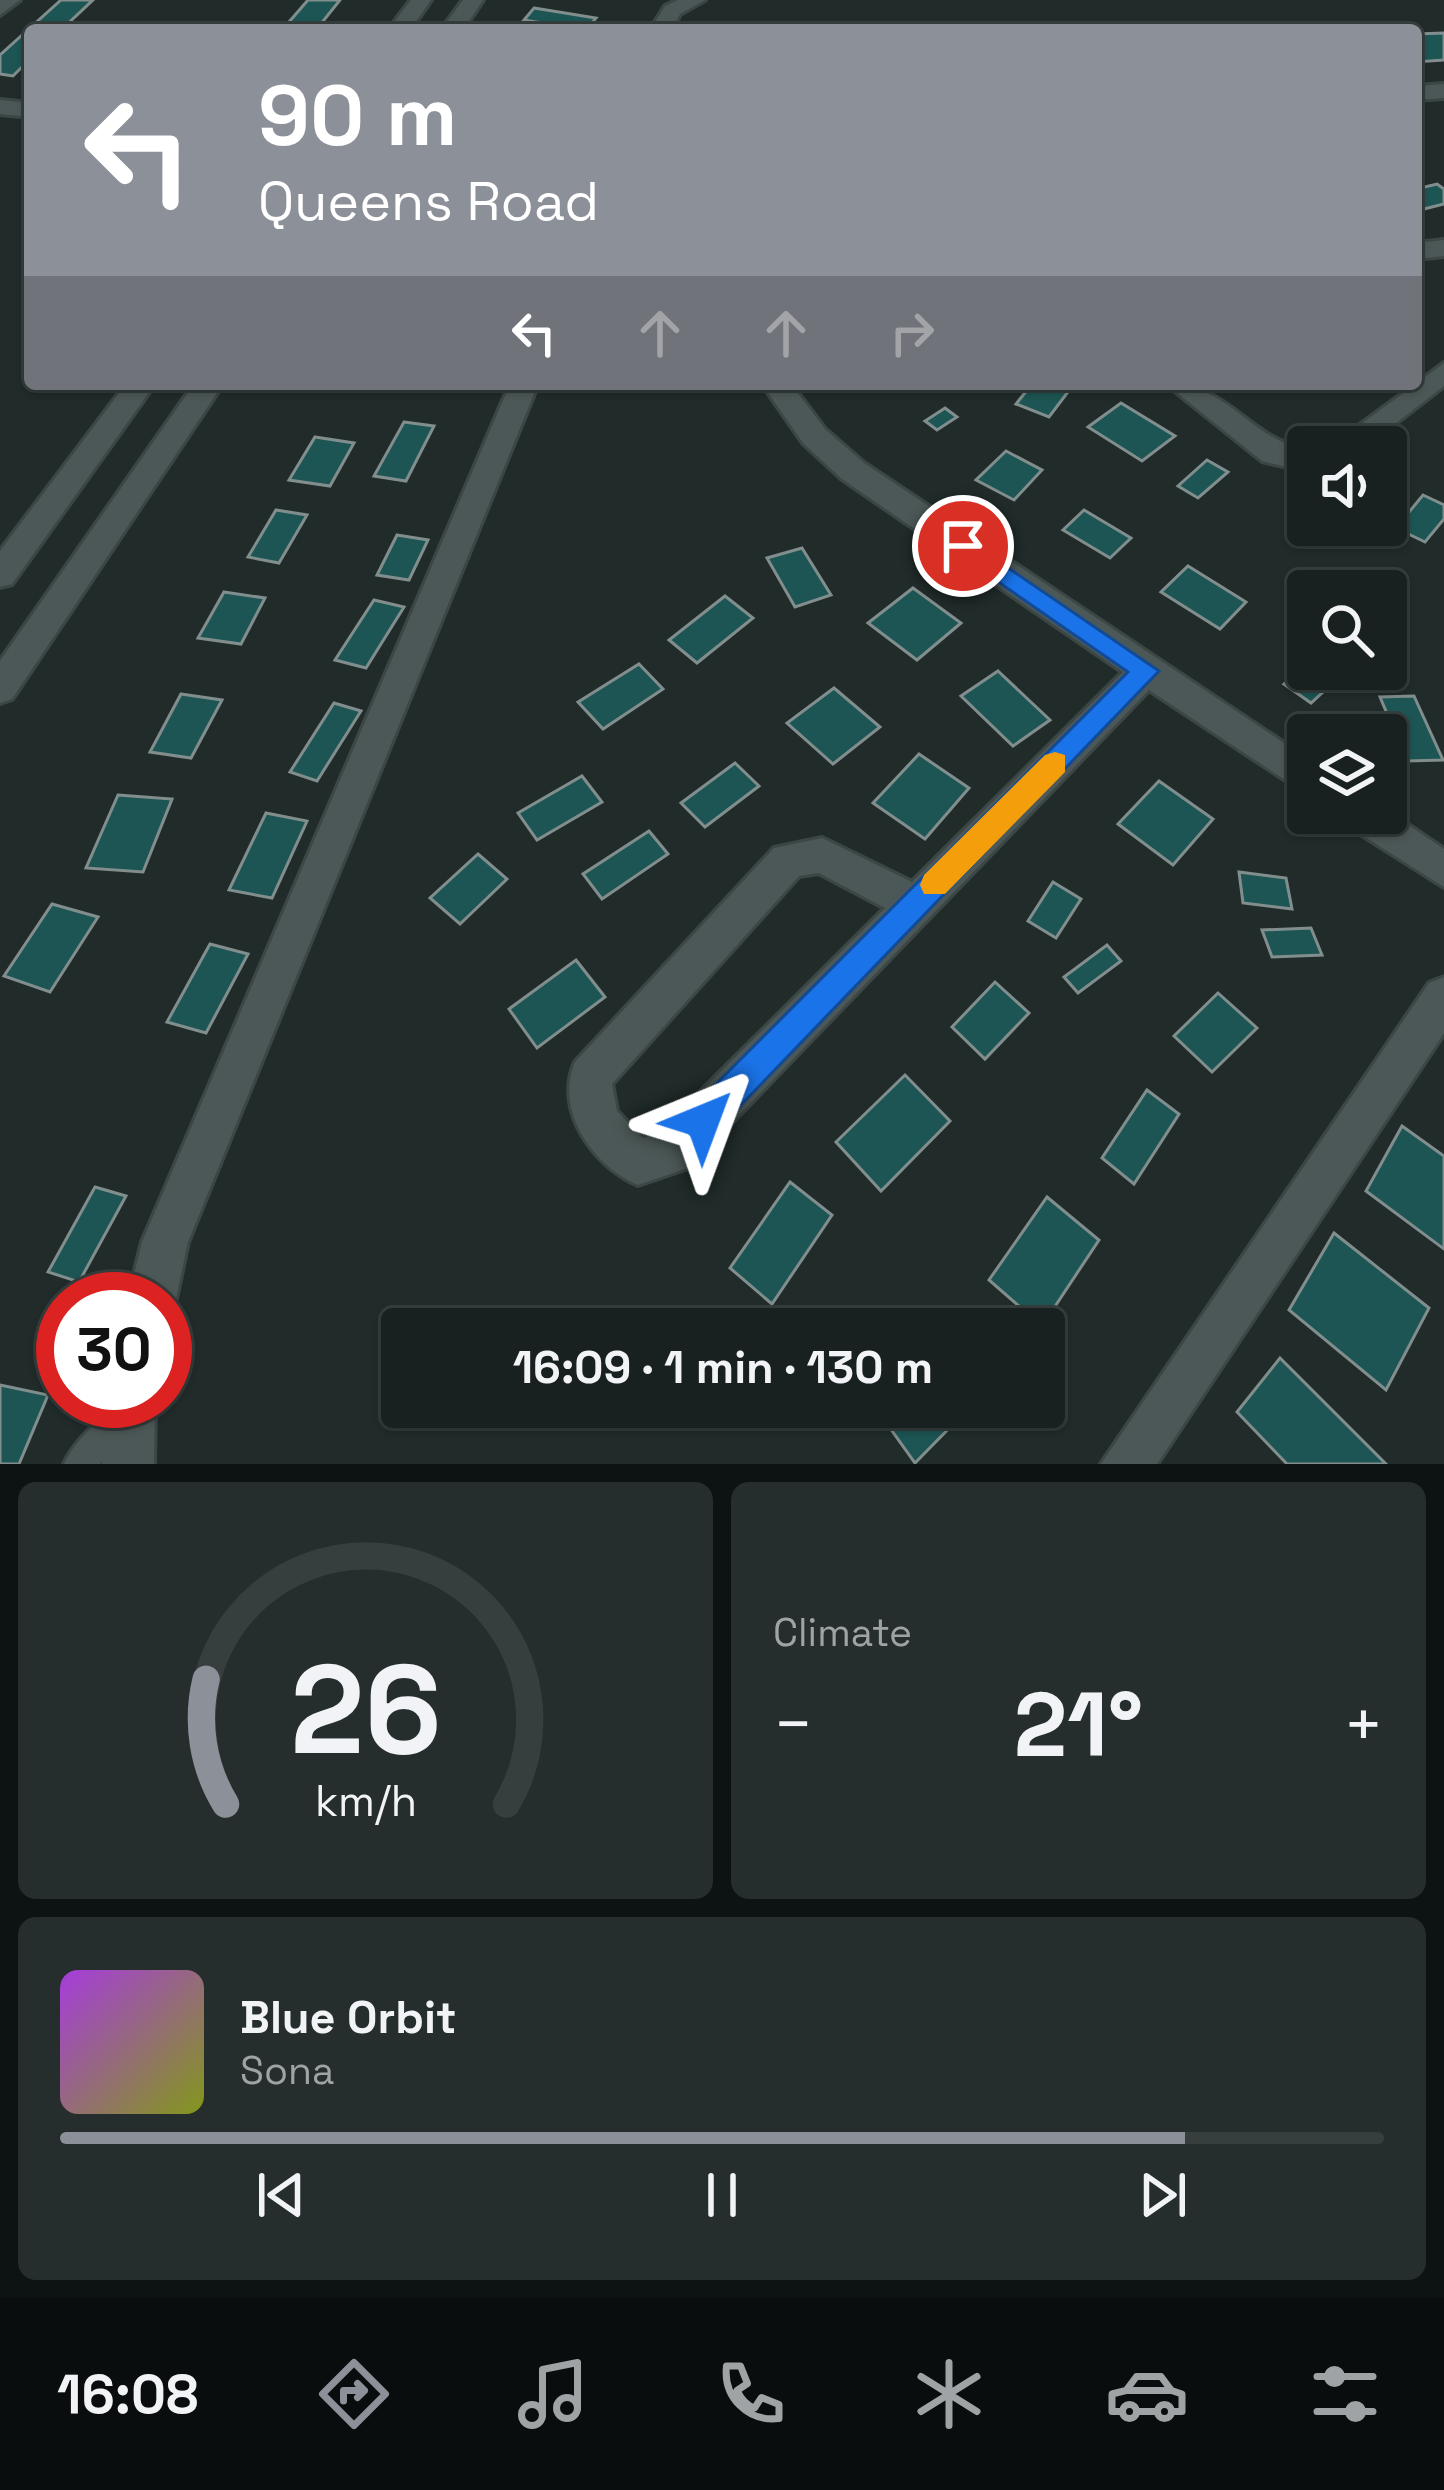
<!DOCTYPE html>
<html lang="en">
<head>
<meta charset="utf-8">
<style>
  body { margin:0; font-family:"Space Grotesk",sans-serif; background:#252d2d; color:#f1f3f6; height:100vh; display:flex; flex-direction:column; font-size:45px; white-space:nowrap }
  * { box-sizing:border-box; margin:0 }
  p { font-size:39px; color:#9fa3a5 }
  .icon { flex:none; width:66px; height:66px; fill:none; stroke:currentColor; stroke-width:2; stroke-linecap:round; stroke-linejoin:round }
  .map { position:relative; height:1464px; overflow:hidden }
  .drawer { display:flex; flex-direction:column; gap:18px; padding:18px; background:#0d1212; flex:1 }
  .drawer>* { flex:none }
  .guide { position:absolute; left:24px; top:24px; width:1398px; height:366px; border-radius:12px; box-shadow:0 3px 9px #0004,0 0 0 3px #363e3e; background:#8c9099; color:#fff; overflow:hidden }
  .tools { position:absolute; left:1287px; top:426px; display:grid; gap:24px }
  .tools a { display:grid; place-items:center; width:120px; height:120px; border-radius:12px; background:#182020; box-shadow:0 3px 9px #0004,0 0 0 3px #363e3e; font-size:60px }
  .speed { position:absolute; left:36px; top:1272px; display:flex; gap:24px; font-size:60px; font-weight:700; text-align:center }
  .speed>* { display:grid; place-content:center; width:156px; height:156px; border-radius:50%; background:#182020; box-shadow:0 3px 9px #0004,0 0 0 3px #363e3e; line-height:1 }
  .speed .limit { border:18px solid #d22; background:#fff; color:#111 }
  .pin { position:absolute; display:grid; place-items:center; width:102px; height:102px; color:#fff; margin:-51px; border:6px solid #fff; border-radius:50%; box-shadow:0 3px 12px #0007 }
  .me { position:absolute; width:132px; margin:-66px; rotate:44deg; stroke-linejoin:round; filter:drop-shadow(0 0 9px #0008) }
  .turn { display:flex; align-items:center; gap:42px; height:252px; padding:0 36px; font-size:54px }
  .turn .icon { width:156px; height:156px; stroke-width:2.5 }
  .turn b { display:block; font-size:84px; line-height:102px }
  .lanes { display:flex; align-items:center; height:114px; padding:0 36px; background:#0003; justify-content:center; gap:60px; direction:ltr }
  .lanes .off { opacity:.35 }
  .big { font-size:90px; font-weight:800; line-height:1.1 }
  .drawer .widget { flex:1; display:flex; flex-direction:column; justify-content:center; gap:18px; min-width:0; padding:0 42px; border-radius:18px; background:#252d2d }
  .drawer .dial { align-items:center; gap:0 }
  .dial svg { height:312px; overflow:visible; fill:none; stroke:#363e3e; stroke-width:7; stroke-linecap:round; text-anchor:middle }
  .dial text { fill:#f1f3f6; stroke:none }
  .song { display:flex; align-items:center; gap:36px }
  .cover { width:144px; height:144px; border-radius:18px; background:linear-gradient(135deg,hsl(280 70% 55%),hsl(70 70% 35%)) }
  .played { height:12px; border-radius:6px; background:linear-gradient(90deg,#8c9099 85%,#363e3e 85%) }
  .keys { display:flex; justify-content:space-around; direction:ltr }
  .heat { display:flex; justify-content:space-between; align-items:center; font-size:66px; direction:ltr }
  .drawer .tiles { flex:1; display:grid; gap:18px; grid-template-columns:1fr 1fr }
  .widget:last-child { grid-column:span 2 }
  .trip { position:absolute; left:381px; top:1308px; width:684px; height:120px; border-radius:12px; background:#182020; box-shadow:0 3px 9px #0004,0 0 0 3px #363e3e; font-weight:800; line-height:120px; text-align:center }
  .dock { display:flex; height:192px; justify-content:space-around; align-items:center; background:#0a0d0d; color:#9fa3a5 }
  .dock .icon { width:84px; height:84px }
  .dock .active { color:#8c9099 }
  .dock b { font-size:54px; color:#f1f3f6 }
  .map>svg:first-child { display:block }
</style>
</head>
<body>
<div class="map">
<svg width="1444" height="1464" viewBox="0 0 1444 1464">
  <rect width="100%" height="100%" fill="#202b2a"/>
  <g fill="#1c5553" stroke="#818e8d" stroke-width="3">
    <path d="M61,0H93L61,30H30V59L13,76L0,74V55Z"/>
    <path d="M308,0H340L316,30H282Z"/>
    <path d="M534,8L596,18L586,30L524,20Z"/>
    <path d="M1444,33V60L1416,62V34Z"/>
    <path d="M1437,184L1444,189V204L1416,211V189Z"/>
    <path d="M1032,384H1074L1049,417L1016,404Z"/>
    <path d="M1121,403L1175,436L1142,461L1088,427Z"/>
    <path d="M945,408L957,417L937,430L925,421Z"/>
    <path d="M404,422L434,426L406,481L374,476Z"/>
    <path d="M315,437L354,443L330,486L289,480Z"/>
    <path d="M1006,451L1042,470L1014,500L976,480Z"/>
    <path d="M1207,460L1228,472L1198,498L1178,486Z"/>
    <path d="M1423,495L1444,505V519L1425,542L1396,528Z"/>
    <path d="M276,510L307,515L279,563L248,557Z"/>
    <path d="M1084,510L1131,538L1110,558L1063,530Z"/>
    <path d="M397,535L428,540L409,580L377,575Z"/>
    <path d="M802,548L831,595L795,607L767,558Z"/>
    <path d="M1188,566L1246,602L1220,629L1161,592Z"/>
    <path d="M913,588L961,623L917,660L868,623Z"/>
    <path d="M224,592L265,598L241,644L198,638Z"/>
    <path d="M725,596L753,618L697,663L669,640Z"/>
    <path d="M374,600L404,607L366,668L335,660Z"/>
    <path d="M1308,663V669H1348L1311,703L1284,684Z"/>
    <path d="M639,664L663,689L603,729L578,702Z"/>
    <path d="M998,671L1050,720L1013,746L961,696Z"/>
    <path d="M834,688L880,727L833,764L787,723Z"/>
    <path d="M181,694L222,700L191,758L150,752Z"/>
    <path d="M1414,696L1443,760L1407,761L1380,697Z"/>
    <path d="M334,703L361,711L317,781L290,772Z"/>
    <path d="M919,754L969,788L925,839L873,803Z"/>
    <path d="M735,763L759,786L705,827L681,803Z"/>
    <path d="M582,776L602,802L537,840L518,813Z"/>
    <path d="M1159,781L1213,819L1173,865L1118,824Z"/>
    <path d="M118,795L172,799L143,872L86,868Z"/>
    <path d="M266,813L307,821L272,898L229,890Z"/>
    <path d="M649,831L668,854L602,899L583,874Z"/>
    <path d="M478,854L507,879L460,924L430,898Z"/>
    <path d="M1239,872L1286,878L1292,909L1243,903Z"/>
    <path d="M1053,882L1081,899L1056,938L1028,921Z"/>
    <path d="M52,904L98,917L50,992L4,976Z"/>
    <path d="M1311,928L1322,955L1272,957L1262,930Z"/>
    <path d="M210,944L248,954L206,1033L167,1022Z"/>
    <path d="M1107,945L1121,961L1078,993L1064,977Z"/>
    <path d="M576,960L605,997L537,1048L509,1009Z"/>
    <path d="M995,982L1029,1013L985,1059L952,1027Z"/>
    <path d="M1218,993L1257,1028L1212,1072L1174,1036Z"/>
    <path d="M905,1075L950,1121L881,1191L836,1142Z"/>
    <path d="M1147,1090L1179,1114L1134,1184L1102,1158Z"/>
    <path d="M1402,1126L1444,1156V1249L1366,1191Z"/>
    <path d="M790,1182L832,1215L772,1304L730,1268Z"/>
    <path d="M95,1187L126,1196L79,1282L48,1272Z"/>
    <path d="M1047,1197L1099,1240L1042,1326L989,1280Z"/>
    <path d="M1334,1233L1429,1308L1386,1390L1289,1310Z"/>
    <path d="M1280,1358L1386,1464H1287L1237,1412Z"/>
    <path d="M0,1385L48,1395L19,1464H0Z"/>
    <path d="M875,1407H970L915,1463Z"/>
  </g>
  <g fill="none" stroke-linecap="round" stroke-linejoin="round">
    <g stroke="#3c4645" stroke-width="6">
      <path id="lane" d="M122,1406L132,1411L137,1421L132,1431L100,1464H64C73,1443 101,1415 122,1406Z"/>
    </g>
    <g stroke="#3c4645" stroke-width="6">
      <g id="street">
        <path d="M0,0H20L0,15Z"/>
        <path d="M678,0H705L680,14L672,30H650L665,6Z"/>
        <path d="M1444,84V98L1416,100V86Z"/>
        <path d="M0,100L30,103V117L0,114Z"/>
        <path d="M1444,240V256L1416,259V243Z"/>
        <path d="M1444,363V386L1365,447H1330Z"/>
        <path d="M510,384H538L188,1242L176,1299L165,1318V1299H128L142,1242Z"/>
        <path d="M762,384H791L825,429L864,463L1308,759V795L1149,690L688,1168L638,1185C593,1166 554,1110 575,1062L774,848L822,838L912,882L1123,672L842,479L803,443ZM819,873L885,908L659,1133L643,1138L617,1111L612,1084L799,876Z"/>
        <path d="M1166,384C1231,384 1247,439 1308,450V472L1262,461Z"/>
        <path d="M1386,810L1444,849V887L1346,825L1340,813Z"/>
        <path d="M1444,977V1033L1157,1464H1101L1429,983Z"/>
        <path d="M105,1401H155L154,1464H102Z"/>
      </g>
    </g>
    <g stroke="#3c4645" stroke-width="6">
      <g id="secondary">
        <path d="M411,0H431L410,30H388Z"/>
        <path d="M463,0H483L463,30H441Z"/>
        <path d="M126,384H155L12,584L0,587V551Z"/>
        <path d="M194,384H223L12,699L0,703V661Z"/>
      </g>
    </g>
    <use href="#lane" fill="#4c5857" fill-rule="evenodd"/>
    <use href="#street" fill="#4c5857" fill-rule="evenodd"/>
    <use href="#secondary" fill="#4c5857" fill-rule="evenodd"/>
  </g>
  <path fill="#1a73e8" stroke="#114b97" stroke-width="3" d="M963,537L1159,671L714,1133L703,1138L691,1133L686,1121L691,1109L1128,672L955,552L951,546Z"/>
  <path fill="#f59e0b" d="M1055,752L1065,755V772L945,894H924L920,885L924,875L1045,755Z"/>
</svg>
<div class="tools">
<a><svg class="icon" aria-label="sound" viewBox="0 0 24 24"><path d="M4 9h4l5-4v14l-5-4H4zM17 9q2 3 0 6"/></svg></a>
<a><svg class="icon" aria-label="search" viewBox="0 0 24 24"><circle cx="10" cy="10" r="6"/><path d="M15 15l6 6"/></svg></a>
<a><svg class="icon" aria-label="layers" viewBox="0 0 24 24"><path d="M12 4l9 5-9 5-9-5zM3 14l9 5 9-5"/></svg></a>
</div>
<div class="speed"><div class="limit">30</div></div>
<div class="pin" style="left:963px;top:546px;background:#d93025"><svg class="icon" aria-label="arrive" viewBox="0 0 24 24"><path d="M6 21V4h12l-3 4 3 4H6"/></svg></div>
<svg class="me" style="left:703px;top:1121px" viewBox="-20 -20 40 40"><path d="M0-17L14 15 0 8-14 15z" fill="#1a73e8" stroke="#fff" stroke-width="4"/></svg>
<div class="trip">16:09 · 1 min · 130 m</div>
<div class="guide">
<div class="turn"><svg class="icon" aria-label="left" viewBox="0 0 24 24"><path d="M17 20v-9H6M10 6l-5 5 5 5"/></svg><div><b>90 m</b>Queens Road</div></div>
<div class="lanes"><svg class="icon" aria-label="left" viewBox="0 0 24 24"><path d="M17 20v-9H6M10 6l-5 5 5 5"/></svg><svg class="icon off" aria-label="ahead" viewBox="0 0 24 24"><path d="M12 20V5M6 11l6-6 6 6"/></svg><svg class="icon off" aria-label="ahead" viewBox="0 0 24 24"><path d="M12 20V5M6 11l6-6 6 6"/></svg><svg class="icon off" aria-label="right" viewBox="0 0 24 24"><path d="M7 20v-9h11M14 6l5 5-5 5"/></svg></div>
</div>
</div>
<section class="drawer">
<div class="tiles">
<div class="widget dial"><svg viewBox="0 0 100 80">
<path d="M14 69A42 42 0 1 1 86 69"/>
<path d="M14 69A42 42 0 0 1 9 37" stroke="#8c9099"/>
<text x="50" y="56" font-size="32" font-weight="700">26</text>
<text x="50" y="72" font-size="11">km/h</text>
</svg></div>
<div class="widget"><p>Climate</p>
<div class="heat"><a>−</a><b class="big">21°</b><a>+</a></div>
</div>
<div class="widget">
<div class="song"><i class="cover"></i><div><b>Blue Orbit</b><p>Sona</p></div></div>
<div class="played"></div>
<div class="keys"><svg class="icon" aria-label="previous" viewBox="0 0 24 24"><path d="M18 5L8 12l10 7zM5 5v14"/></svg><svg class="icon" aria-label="pause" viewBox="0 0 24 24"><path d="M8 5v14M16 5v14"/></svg><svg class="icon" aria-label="next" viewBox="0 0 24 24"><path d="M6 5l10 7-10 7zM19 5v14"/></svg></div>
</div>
</div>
</section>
<nav class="dock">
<b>16:08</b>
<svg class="icon active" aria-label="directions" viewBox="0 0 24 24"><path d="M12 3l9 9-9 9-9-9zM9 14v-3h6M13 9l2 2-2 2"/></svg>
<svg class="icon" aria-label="music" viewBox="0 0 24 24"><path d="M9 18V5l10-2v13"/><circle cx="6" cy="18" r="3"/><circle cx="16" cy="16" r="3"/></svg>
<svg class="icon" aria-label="phone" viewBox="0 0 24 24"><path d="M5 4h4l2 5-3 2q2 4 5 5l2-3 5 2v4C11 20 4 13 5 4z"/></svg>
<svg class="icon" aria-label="climate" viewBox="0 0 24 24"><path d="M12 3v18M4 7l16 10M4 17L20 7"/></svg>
<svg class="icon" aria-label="car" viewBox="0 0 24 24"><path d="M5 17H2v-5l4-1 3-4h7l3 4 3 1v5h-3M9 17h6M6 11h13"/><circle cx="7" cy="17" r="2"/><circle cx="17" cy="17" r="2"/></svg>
<svg class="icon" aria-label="filters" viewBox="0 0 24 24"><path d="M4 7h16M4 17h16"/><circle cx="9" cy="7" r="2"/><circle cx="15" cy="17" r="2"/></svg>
</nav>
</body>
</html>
